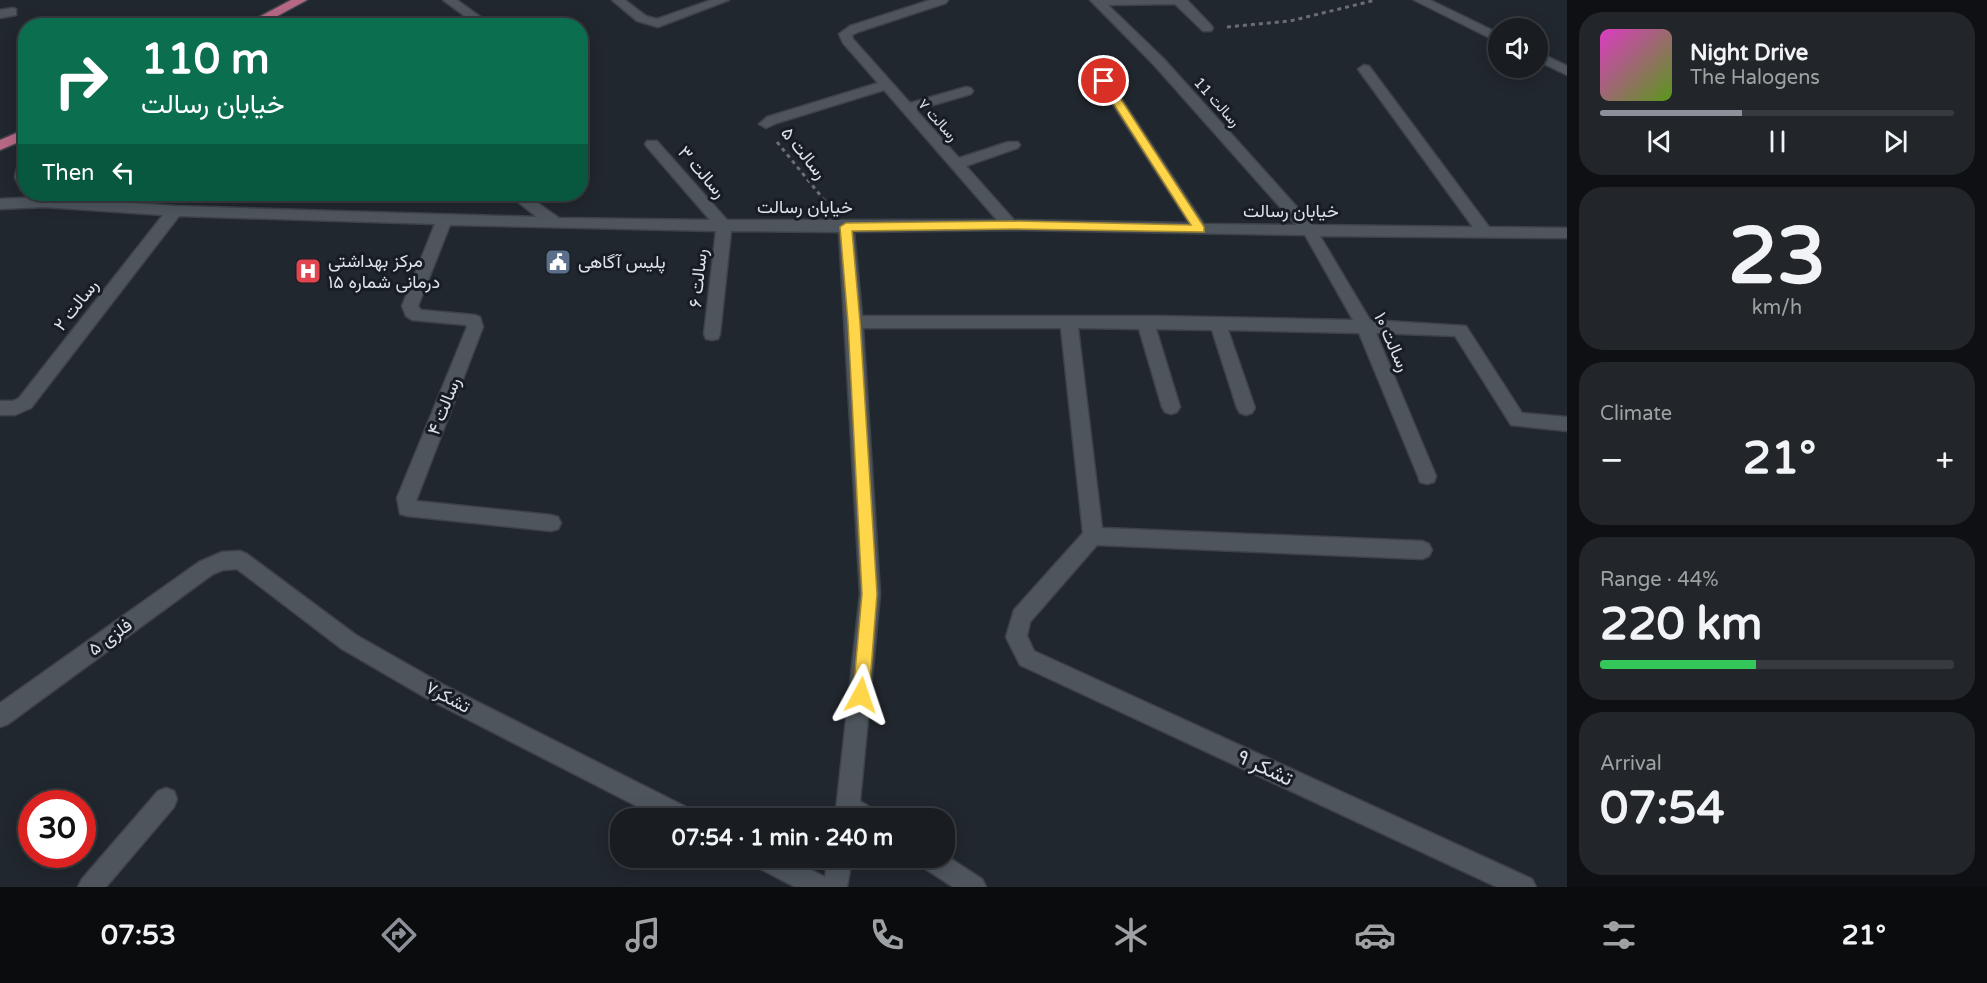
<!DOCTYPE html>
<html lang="en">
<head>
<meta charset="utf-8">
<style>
  body { margin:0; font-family:"Varela Round",Vazirmatn,sans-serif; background:#22262a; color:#f1f3f6; height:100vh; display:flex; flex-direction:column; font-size:22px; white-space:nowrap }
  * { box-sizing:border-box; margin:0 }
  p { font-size:20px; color:#9fa2a5 }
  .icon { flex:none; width:33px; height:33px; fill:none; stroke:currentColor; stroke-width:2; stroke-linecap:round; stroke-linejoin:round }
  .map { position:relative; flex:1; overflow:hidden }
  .side { display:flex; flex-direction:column; gap:12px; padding:12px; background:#0e1013; width:420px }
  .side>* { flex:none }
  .banner { position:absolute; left:18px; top:18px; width:570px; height:183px; border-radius:24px; box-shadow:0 3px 15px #0003,0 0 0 2px #373b40; background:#0b6e4f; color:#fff; overflow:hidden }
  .fabs { position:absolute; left:1488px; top:18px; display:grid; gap:12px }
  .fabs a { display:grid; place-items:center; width:60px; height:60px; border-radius:50%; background:#191d22; box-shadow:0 3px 15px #0003,0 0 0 2px #373b40; font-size:30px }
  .speed { position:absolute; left:18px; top:790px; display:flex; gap:12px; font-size:30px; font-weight:700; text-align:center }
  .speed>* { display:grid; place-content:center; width:78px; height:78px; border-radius:50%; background:#191d22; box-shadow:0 3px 15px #0003,0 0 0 2px #373b40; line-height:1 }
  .speed .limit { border:9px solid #d22; background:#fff; color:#111 }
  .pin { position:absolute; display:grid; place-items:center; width:51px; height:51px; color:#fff; margin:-26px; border:3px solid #fff; border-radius:50%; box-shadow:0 2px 6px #0007 }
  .me { position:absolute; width:66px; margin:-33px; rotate:5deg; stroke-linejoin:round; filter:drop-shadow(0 0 4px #0008) }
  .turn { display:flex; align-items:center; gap:21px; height:126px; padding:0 24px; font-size:27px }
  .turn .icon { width:78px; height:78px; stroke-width:2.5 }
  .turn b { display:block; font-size:42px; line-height:51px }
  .then { display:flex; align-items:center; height:57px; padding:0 24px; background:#0003; gap:12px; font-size:22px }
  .big { font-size:45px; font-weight:800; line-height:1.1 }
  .side .tile { flex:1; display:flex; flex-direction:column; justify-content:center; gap:9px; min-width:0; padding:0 21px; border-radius:24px; background:#22262a }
  .side .dial { align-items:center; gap:0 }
  .dial b { font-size:78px; line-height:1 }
  .song { display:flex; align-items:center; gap:18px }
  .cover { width:72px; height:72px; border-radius:9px; background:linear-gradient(135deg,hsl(310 70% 55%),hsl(90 70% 35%)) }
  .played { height:6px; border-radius:3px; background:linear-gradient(90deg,#8c9099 40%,#373b40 40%) }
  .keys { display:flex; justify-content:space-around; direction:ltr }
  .heat { display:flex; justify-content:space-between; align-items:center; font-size:33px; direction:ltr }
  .charge { height:9px; border-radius:4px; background:linear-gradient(90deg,#34c759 44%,#373b40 0) }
  .trip { position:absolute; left:610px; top:808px; width:345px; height:60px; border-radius:24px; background:#191d22; box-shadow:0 3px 15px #0003,0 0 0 2px #373b40; font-weight:800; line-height:60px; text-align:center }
  .menu { display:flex; height:96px; justify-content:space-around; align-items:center; background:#0a0c0e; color:#9fa2a5 }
  .menu .icon { width:42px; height:42px }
  .menu .current { color:#8c9099 }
  .menu b { font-size:27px; color:#f1f3f6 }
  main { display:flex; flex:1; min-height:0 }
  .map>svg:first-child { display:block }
</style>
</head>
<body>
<main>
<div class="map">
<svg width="1567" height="887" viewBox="0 0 1567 887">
  <rect width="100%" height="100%" fill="#21272e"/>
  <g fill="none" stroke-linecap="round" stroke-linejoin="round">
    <g stroke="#3d4248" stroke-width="3">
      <g id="minor">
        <path d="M443,0H457L493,26H478Z"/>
        <path d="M612,0H625L646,16L657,19L711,0H729L658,27L637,21Z"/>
        <path d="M930,0H948L946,3L858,32L852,35L853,39L910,103L966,87L971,88L973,91L971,94L916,110L959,158L1008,142H1018L1020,145L1018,148L966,166L1014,220L1189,223L1086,63L1092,59L1098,63L1204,224L1296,225L1154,65L1090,0H1187L1211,25L1213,28L1211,31H1203L1175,4L1108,5L1164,59L1313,225L1473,227L1358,69L1364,65L1369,66L1489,227L1567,228V238L1320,236L1370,320L1466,326L1522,413L1567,417V431L1511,425L1455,336L1376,333L1436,476L1434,482L1427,484L1420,482L1418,476L1359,333L1228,330L1255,408L1252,413L1246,415L1240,413L1237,408L1212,330L1156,329L1180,407L1177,412L1171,414L1165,412L1162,407L1139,329L1078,328L1102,528L1422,541L1429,544L1432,550L1429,556L1422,559L1097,545L1030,622L1027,636L1034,651L1532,879L1536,887H1497L1020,665L1006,637L1014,610L1083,533L1061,328H863L880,594L860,801L876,811L880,819H835L860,594L839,232L731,231L720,334L718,339L712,340L706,339L704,334L716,231L450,225L418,306L421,310L475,315L480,317L483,327L416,501L551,515L558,517L561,523L558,529L551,531L407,516L400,514L397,498L467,327L466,325L412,320L406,316L402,306L435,224L179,216L31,408L15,415H0V401H13L19,398L163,215L44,207L0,209V199L44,197L175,206L537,217L508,194H525L559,218L710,220L647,147L645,144L647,141H657L727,220H997L884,90L777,123L766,128L759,124L767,117L878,83L843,43L839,34L850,26ZM1010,230L1305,235L1353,320L1157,316H862L854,232Z"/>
        <path d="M1414,0H1430L1498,33V42Z"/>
        <path d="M12,8L16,9V15L0,18V10Z"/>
        <path d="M270,11L291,26H276L264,15Z"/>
        <path d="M1538,52L1567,66V75L1538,61Z"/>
        <path d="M26,155V192L21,190L15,177L19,160Z"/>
        <path d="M240,551L247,554L356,635L444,685L694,811L698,819H662L428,699L342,649L237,569L223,570L213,574L8,724L0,727V703L199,562L222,552Z"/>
        <path d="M166,788L174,791L177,799L174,807L106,887H78L82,879L158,791Z"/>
        <path d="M945,855L982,879L986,887H953L921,866L917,858H945Z"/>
        <path d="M751,858H788L825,877L828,858H852L847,887H795L755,866Z"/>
      </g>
    </g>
    <g stroke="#3d4248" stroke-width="3">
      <g id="major">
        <path d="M291,0H307L259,26H242Z"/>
        <path d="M26,129V139L0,150V140Z"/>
      </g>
    </g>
    <g stroke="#696e74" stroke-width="3" stroke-dasharray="4 4" stroke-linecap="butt">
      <path d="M1227,27L1290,21L1376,0"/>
      <path d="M777,142L825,201"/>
    </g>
    <use href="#minor" fill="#4e555d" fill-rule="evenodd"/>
    <use href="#major" fill="#b66885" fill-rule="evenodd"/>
  </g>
  <path fill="#ffd54a" stroke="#a68a30" stroke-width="1.5" d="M1104,78L1109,81L1204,227V232L1011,229L852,231L860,322L877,594L869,695L867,701L861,703L855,701L853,695L862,594L848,322L840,227L846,223L1011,221L1191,225L1099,81Z"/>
  <defs>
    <g id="civic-square" transform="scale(1.35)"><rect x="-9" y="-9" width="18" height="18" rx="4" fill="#5c6f8a" stroke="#171d24"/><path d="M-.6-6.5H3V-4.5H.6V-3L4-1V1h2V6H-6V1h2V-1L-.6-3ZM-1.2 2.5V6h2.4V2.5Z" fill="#fff"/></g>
    <g id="hospital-square" transform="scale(1.35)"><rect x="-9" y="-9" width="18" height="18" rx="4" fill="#e0444e" stroke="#171d24"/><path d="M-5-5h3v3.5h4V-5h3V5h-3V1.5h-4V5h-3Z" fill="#fff"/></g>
  </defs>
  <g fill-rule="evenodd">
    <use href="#civic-square" x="558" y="262"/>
    <use href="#hospital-square" x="308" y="271"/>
  </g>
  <g text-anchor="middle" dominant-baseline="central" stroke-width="6" stroke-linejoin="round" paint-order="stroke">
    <g font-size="15" fill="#dee2e7" stroke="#171d24">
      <text transform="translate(1217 102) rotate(48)">رسالت 11</text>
      <text transform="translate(938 120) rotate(48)">رسالت ۷</text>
    </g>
    <g font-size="18" fill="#dee2e7" stroke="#171d24">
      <text transform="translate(804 153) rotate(51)">رسالت ۵</text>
      <text transform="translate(702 172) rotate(49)">رسالت ۳</text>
      <text x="805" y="207">خیابان رسالت</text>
      <text x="1291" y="211">خیابان رسالت</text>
      <text transform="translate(698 278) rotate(-84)">رسالت ۶</text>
      <text transform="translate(76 305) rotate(-52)">رسالت ۲</text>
      <text transform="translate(1392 342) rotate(66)">رسالت ۱۰</text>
      <text transform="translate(444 406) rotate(-68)">رسالت ۴</text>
      <text transform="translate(110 637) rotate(-36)">فلزی ۵</text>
      <text transform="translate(448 697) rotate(28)">تشکر۷</text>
    </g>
    <g font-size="18" fill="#dee2e7" stroke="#171d24" text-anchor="start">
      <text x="328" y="261">مرکز بهداشتی<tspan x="328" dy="21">درمانی شماره ۱۵</tspan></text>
      <text x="578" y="262">پلیس آگاهی</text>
    </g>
    <g font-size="21" fill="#dee2e7" stroke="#171d24">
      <text transform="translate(1265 768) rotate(25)">تشکر ۹</text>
    </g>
  </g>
</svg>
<div class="fabs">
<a><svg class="icon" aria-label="sound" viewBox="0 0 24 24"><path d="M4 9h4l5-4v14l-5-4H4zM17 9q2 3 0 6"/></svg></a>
</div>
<div class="speed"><div class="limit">30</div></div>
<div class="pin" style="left:1104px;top:81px;background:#d93025"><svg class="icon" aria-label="arrive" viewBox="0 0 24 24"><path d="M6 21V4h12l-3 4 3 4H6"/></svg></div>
<svg class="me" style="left:861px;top:695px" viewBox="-20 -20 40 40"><path d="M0-17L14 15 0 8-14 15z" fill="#ffd54a" stroke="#fff" stroke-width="4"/></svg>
<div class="trip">07:54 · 1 min · 240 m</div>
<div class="banner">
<div class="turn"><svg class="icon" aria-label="right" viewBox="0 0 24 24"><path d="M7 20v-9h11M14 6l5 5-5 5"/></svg><div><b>110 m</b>خیابان رسالت</div></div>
<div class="then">Then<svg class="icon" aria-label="left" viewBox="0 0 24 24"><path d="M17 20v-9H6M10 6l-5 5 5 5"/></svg></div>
</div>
</div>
<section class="side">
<div class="tile">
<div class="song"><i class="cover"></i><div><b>Night Drive</b><p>The Halogens</p></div></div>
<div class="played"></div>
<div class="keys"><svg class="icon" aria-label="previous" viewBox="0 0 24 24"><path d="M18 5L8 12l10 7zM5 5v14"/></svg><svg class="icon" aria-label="pause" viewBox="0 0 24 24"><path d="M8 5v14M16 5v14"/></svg><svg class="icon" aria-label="next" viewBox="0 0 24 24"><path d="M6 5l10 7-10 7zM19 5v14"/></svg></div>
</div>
<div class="tile dial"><b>23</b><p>km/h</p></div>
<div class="tile"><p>Climate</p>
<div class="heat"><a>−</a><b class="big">21°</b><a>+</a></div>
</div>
<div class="tile"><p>Range · 44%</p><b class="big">220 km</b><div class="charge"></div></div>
<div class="tile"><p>Arrival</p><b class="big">07:54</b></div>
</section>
</main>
<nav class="menu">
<b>07:53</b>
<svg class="icon current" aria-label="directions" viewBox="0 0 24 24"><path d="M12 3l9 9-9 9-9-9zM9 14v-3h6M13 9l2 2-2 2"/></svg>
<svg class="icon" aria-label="music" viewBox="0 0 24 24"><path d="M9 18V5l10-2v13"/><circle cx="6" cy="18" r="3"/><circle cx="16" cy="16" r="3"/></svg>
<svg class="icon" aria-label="phone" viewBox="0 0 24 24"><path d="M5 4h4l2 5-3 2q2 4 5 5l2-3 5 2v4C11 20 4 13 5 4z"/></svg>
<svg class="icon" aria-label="climate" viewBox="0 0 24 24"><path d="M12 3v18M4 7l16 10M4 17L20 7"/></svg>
<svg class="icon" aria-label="car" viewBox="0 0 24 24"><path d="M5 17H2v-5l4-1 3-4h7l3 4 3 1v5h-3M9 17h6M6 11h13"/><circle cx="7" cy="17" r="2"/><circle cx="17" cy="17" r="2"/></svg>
<svg class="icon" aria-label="filters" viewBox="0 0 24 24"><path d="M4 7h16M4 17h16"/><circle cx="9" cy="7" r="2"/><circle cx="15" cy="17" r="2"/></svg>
<b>21°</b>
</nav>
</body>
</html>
